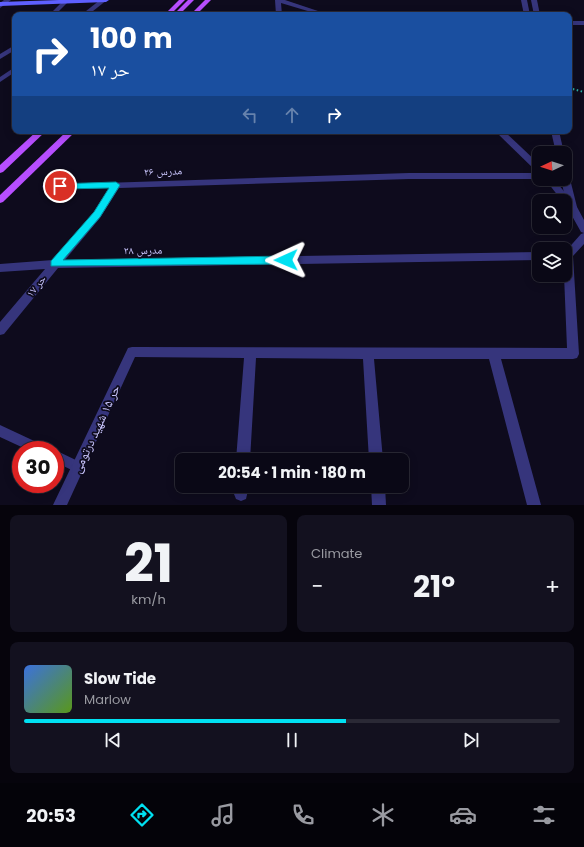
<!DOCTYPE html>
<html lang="en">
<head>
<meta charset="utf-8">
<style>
  body { margin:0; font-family:Poppins,"Noto Naskh Arabic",sans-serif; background:#13111f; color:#f1f3f6; height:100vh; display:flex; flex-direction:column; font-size:15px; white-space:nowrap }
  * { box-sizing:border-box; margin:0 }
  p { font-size:13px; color:#999aa1 }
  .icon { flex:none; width:22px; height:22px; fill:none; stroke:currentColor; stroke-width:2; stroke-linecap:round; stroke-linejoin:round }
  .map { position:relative; height:505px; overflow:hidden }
  .sheet { display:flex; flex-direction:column; gap:10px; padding:10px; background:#06040c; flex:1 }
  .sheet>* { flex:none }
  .top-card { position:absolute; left:12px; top:12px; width:560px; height:122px; border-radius:8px; box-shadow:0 2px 10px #0003,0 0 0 1px #2a2935; background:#1a4fa0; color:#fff; overflow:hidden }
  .needle { width:26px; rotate:266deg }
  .fabs { position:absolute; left:532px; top:146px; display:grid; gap:8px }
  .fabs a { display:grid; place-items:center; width:40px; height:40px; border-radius:8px; background:#0a0816; box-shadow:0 2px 10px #0003,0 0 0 1px #2a2935; font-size:20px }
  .speed { position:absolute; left:12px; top:441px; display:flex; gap:8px; font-size:20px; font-weight:700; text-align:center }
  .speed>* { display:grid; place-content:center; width:52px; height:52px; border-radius:50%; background:#0a0816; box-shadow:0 2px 10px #0003,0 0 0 1px #2a2935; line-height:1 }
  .speed .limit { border:6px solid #d22; background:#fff; color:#111 }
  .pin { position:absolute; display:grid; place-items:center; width:34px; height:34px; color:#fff; margin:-17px; border:2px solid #fff; border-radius:50%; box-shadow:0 1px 4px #0007 }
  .me { position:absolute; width:44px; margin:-22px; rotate:269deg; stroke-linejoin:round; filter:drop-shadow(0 0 3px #0008) }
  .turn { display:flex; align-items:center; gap:14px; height:84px; padding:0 12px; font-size:18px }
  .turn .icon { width:52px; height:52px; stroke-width:2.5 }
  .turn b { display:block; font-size:28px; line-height:34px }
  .lanes { display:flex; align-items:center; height:38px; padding:0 12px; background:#0003; justify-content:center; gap:20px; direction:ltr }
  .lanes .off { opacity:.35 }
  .big { font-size:30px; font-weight:700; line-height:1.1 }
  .sheet .tile { flex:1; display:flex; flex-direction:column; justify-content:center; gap:6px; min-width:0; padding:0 14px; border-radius:8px; background:#13111f }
  .sheet .dial { align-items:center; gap:0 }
  .dial b { font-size:52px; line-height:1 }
  .song { display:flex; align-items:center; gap:12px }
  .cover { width:48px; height:48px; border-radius:6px; background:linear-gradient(135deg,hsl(220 70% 55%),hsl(90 70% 35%)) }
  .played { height:4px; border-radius:2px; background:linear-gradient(90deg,#00e1f2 60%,#2a2935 60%) }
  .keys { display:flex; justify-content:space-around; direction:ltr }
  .heat { display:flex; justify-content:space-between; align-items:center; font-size:22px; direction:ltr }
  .sheet .tiles { flex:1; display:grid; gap:10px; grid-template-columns:1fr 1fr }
  .tile:last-child { grid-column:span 2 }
  .trip { position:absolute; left:175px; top:453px; width:234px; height:40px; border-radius:8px; background:#0a0816; box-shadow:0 2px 10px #0003,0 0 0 1px #2a2935; font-weight:700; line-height:40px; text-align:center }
  .menu { display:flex; height:64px; justify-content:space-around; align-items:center; background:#040309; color:#999aa1 }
  .menu .icon { width:28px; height:28px }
  .menu .on { color:#00e1f2 }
  .menu b { font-size:18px; color:#f1f3f6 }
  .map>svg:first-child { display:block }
</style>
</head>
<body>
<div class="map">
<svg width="584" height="505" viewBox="0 0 584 505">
  <rect width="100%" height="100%" fill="#0e0b1d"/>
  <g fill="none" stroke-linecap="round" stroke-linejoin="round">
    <path stroke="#2bafa3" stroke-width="1.5" stroke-dasharray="1.5 2" stroke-linecap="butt" d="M569,88L573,89"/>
    <path stroke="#2bafa3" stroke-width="2" stroke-dasharray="1.5 2.5" stroke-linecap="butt" d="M569,88L584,92"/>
    <g fill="#36357c" fill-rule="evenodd">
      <rect x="569" y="21" width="15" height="4"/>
      <path d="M0,425L45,446L47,450H28L0,437Z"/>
      <path d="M55,450L82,463L84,467L82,471L78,473L55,462Z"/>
    </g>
    <g fill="#36357c" fill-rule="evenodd">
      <path d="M4,0H11L0,8V3Z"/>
      <path d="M64,0L69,1L55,15H49Z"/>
      <path d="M100,0H107L88,15H81Z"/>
      <path d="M275,0H285L330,15H321L281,3L282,15H276Z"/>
      <path d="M15,45V50L0,59V54Z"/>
      <path d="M15,67V72L0,82V77Z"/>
      <path d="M495,131H504L539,164V172L536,171Z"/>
      <path d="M409,173H539V179H409L119,188L100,218L65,260L539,252V260L58,268L4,334L0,335V322L45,269L0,272V264L53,260L94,212L109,188L46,190L42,187L43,185Z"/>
      <path d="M545,179H554L575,205L577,207L575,209H569L565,205V201H562Z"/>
      <path d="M584,233V244L573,256L579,354L577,358L573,359H501L541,505H527L489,359H374L383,460H369L363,359L256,358L250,460H236L244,358L135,357L67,505H53L128,348L132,347L567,348L564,275L565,252L581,234Z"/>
      <path d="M235,486H249L246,499L241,501L236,499L234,494Z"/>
      <path d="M371,486H385L386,505H372Z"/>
    </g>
    <g fill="#36357c" fill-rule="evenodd">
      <path d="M521,0H527L530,15H524Z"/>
      <path d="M531,0H537L540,15H534Z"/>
      <path d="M551,131H559L564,153H556Z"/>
      <path d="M565,172L569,175L577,207L584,220V233L581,232L567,207L561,179H565Z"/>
    </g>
    <path fill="#5e5fff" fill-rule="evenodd" d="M59,0H109L106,2L0,6V2Z"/>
    <g fill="#b74eff" fill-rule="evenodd">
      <path d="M179,0H185L170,15H164Z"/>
      <path d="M188,0H194L179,15H173Z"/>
      <path d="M205,0H211L196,15H190Z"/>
      <path d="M37,131H46L3,172L0,173V165Z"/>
      <path d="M67,131H76L3,202L0,203V195Z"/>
    </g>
  </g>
  <path fill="#00e1f2" stroke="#00929d" d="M116,182L120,185L100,217L63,260L286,256L291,260L286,264L51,266V261L94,212L109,188L60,189L57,188V184Z"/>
  <g text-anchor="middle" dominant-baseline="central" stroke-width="3.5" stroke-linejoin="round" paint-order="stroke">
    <g font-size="11" fill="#cbc7ff" stroke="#0e0b1d">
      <text transform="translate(163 171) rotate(-2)">مدرس ۲۶</text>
      <text transform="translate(143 250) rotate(-1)">مدرس ۲۸</text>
      <text transform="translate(36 286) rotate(-51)">حر ۱۷</text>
    </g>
    <g font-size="13" fill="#cbc7ff" stroke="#0e0b1d">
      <text transform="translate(96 429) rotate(-65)">حر ۱۵ شهید درتومی</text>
    </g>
  </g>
</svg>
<div class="fabs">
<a><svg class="needle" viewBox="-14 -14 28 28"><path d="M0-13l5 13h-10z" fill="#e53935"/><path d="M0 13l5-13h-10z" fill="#999aa1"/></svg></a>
<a><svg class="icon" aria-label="search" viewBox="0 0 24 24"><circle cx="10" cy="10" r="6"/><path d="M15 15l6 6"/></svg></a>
<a><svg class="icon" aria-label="layers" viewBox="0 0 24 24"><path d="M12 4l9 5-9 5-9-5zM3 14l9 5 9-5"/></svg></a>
</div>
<div class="speed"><div class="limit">30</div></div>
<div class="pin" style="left:60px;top:186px;background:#d93025"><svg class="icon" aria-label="arrive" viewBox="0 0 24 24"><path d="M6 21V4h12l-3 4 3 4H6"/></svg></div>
<svg class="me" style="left:286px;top:260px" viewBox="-20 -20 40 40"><path d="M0-17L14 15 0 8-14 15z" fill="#00e1f2" stroke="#fff" stroke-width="4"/></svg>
<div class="trip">20:54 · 1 min · 180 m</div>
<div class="top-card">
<div class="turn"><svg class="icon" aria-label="right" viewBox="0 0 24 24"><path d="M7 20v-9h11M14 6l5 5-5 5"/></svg><div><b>100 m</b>حر ۱۷</div></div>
<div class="lanes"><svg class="icon off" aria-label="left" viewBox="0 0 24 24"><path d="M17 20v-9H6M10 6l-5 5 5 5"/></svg><svg class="icon off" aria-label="ahead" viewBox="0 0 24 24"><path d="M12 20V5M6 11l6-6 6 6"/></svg><svg class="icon" aria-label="right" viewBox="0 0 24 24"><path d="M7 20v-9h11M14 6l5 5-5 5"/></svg></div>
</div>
</div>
<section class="sheet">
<div class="tiles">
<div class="tile dial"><b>21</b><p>km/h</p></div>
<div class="tile"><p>Climate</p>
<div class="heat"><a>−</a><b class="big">21°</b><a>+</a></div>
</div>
<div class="tile">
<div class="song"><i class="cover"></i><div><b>Slow Tide</b><p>Marlow</p></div></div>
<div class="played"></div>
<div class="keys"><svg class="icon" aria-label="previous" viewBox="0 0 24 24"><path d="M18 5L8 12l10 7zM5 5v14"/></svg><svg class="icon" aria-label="pause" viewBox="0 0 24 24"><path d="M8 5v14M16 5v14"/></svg><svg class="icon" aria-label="next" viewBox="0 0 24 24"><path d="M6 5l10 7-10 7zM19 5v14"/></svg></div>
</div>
</div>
</section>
<nav class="menu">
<b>20:53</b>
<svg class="icon on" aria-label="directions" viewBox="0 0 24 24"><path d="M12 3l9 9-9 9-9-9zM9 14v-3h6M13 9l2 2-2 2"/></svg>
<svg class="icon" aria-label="music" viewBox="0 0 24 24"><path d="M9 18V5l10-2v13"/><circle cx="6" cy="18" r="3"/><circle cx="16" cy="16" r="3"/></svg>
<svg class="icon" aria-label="phone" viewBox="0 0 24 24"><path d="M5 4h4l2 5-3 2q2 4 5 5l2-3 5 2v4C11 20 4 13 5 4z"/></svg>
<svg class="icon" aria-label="climate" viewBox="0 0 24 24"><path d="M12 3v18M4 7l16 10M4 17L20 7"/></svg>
<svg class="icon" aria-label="car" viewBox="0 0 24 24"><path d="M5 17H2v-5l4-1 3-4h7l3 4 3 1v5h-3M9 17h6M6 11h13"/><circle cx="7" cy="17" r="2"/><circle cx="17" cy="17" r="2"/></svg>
<svg class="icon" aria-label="filters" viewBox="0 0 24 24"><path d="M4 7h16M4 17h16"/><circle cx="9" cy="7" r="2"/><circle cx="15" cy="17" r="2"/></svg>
</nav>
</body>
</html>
